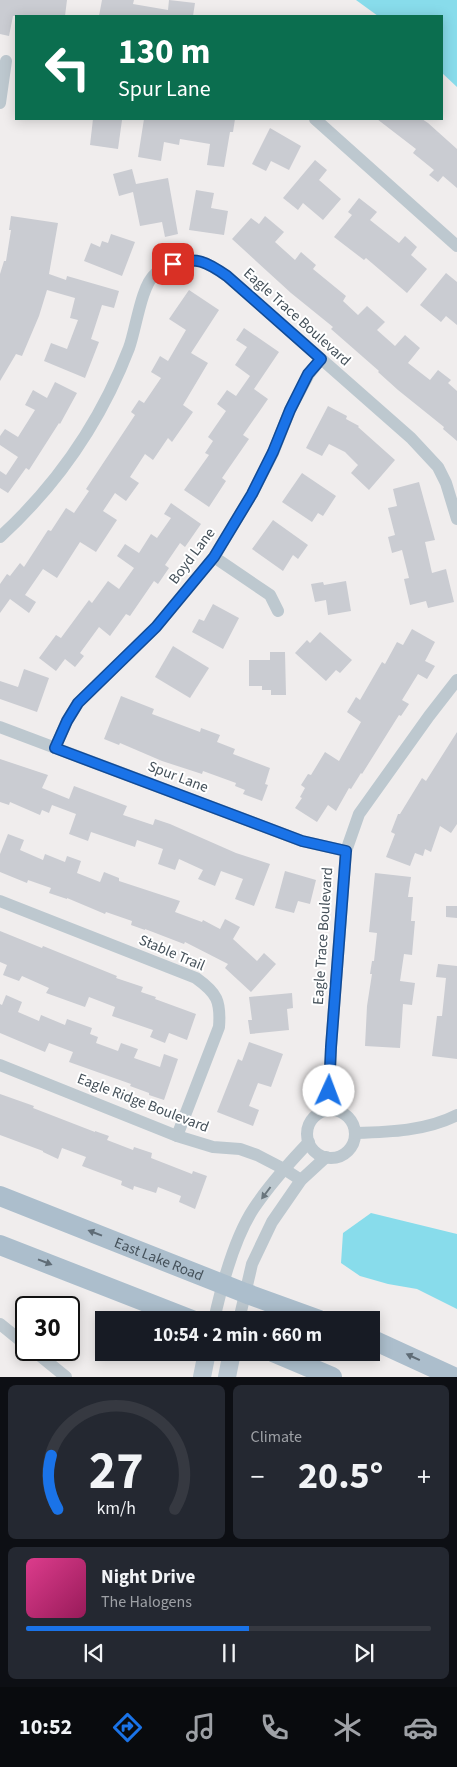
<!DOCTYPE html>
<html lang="en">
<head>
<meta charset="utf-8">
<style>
  body { margin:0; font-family:"Source Sans 3",sans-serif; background:#242831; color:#f1f3f6; height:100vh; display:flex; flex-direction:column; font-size:19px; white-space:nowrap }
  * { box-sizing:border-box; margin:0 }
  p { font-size:16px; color:#9ea1a6 }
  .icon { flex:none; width:28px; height:28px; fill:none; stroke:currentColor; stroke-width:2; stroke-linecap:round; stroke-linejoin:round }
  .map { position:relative; height:1377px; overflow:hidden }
  .details { display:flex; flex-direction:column; gap:8px; padding:8px; background:#0d0f14; flex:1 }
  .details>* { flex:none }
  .hud { position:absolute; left:15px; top:15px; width:428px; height:105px; border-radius:0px; box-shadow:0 2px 12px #0003; background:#0b6e4f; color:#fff; overflow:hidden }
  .speed { position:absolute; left:15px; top:1296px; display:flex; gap:10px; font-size:25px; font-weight:700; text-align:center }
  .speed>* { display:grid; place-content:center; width:65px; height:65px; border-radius:50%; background:#171b24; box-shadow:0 2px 12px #0003; line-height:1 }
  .speed .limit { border:2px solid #111; border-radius:8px; background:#fff; color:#111 }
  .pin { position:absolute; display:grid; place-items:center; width:42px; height:42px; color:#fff; margin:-21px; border-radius:10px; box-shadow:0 2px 8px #0006 }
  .me { position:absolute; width:55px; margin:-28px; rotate:2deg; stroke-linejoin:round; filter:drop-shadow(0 0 4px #0008) }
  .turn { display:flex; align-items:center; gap:18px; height:105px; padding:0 20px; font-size:22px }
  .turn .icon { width:65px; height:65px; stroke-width:2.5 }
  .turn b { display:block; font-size:35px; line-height:42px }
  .big { font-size:38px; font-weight:700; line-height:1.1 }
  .details .widget { flex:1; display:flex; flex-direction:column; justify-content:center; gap:8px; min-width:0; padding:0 18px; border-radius:8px; background:#242831 }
  .details .dial { align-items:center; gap:0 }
  .dial svg { height:130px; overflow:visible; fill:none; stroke:#363941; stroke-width:7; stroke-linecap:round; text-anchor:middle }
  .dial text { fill:#f1f3f6; stroke:none }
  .song { display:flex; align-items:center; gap:15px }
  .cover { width:60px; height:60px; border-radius:8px; background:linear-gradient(135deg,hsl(330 70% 55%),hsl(330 70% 35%)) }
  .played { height:5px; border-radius:2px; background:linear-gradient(90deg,#1a73e8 55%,#363941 55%) }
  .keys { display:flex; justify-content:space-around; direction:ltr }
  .heat { display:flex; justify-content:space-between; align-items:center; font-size:28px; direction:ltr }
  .details .tiles { flex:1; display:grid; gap:8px; grid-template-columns:1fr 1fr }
  .widget:last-child { grid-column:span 2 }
  .trip { position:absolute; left:95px; top:1311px; width:285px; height:50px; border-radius:0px; background:#171b24; box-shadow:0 2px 12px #0003; font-weight:700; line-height:50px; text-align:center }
  .dock { display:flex; height:80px; justify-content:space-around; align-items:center; background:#090b0e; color:#9ea1a6 }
  .dock .icon { width:35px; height:35px }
  .dock .on { color:#1a73e8 }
  .dock b { font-size:22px; color:#f1f3f6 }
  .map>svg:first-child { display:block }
</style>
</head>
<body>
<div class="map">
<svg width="457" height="1377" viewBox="0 0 457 1377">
  <rect width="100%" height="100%" fill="#f0eded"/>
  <g fill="#88dceb">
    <path d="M356,0H457V87L441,72V16H378Z"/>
    <path d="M371,1213L457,1234V1309L417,1289L388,1284L360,1276L341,1263L343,1233Z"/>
  </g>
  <g fill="#caccd2">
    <path d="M0,0H67L65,16H13L9,36L0,34Z"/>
    <path d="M102,0H134L133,4L168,10L169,0L195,3L193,16H99Z"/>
    <path d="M93,119L122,120L118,149L90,145Z"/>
    <path d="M144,119H235L233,132H230L224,167L207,165L210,144L180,139L179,145L164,142L161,161L138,157Z"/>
    <path d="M377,119H422L428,123L457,149V188L443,176L438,182L429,175L434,170L413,153L416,149Z"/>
    <path d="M270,128L301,146L289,170L271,161L266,171L252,164Z"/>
    <path d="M315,160L327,170L319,180L341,199L323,220L303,203L298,210L283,198Z"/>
    <path d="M132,169L136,184L168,178L178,234L165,237L162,222L140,226L133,192L119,196L113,174Z"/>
    <path d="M196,190L214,193L211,208L228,211L224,235L189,230Z"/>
    <path d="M359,198L377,212L370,220L399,243L405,236L417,247L411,255L427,269L407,293L366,258L364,260L334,237L352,215L348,212Z"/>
    <path d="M11,216L58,223L49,274L66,280L67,276L119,291L114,308L102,305L91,339L99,342L85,378L44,361L51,343L67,349L78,320L70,318L75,298L47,290L39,316L22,356L16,354L0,381V274L4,261H6L11,230H9Z"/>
    <path d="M265,216L284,232L275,242L295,260L301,252L316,265L313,269L346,296L343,301L358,315L367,306L385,322L377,330L395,346L405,335L420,348L408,363L430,380L438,370L451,380L448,383L457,391V441L443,429L444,427L398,390L378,372L379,371L331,329L333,327L291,293L232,239L251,218L259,224Z"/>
    <path d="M111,234L135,242L122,276L84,261L91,243L100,247L102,241L108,243Z"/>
    <path d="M446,273L457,282V325L446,316L441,322L420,305Z"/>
    <path d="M189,290L219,310L191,353L208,363L183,405L193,412L172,442L168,438L153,460L145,454L130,477L139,483L126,501L115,493L103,511L117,520L96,552L80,542L57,578L43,569L25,595L36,602L29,613L10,599L0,613V584L7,574L10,576L20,563L24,567L48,530L51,531L66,508L74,513L89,491L86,489L135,415L131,412L139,400L144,403L161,378L151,372L160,356L168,361L186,330L169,319Z"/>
    <path d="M244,328L279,352L254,389L268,399L243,435L249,439L222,478L226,481L209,507L184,490L209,455L205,453L213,441L208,437L226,411L217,404L227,390L236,396L250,376L235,365L247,347L236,340Z"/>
    <path d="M55,382L77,393L60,424L59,423L29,470L26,468L8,493L0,488V471L6,475L18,457L0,445V436L5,429L18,437L35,410L25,405L33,390L47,398Z"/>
    <path d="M328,406L347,416L346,419L359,426L358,427L395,460L369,490L351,473L358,465L345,452L329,444L322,456L306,448Z"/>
    <path d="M302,473L336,496L323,516L318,513L312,522L282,502Z"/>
    <path d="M419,482L435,540L425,542L432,573L446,569L454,602L428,608L426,601L410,605L404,579L409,578L402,550L392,553L388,537L395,535L388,508L397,506L393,489Z"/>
    <path d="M171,503L201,524L185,547L180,543L165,565L169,568L158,584L154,581L130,616L126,614L110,636L99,627L80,653L84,656L75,667L65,659L56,671L39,658L56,635L61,638L89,600L92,603L108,581L119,589L134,568L117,556L125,544L139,553L151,534L157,538L171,518L164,514Z"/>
    <path d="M273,520L308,545L298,559L293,555L283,571L252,549Z"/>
    <path d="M346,581L351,611L328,615L326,600L315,602L311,584L323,582L324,585Z"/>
    <path d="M213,604L239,618L223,649L192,632L199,619L204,621Z"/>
    <path d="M412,629L435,642L425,661L435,666L427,679L418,674L402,700L409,704L401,716L399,715L362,774L361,773L351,789L349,788L336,811L328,805L317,822L295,808L302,798L300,797L305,788L301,785L308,774L311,775L325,752L339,761L361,722L347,712L356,697L360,700L382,662L385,664L397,642L403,645Z"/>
    <path d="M320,632L352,660L340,673L336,670L326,681L295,653L307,640L310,643Z"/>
    <path d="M173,646L209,668L190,698L155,677Z"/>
    <path d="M270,652H285L286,695H271V690H262V686H249V660H270Z"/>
    <path d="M24,669L49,678L37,712L0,699V681L18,687Z"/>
    <path d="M121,696L154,709L152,714L200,732L201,728L220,735L217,742L235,749L233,754L270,768L265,784L268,785L262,801L243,794L245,790L235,786L236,783L203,771L202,774L162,761L120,743L119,745L104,739Z"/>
    <path d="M457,732V824L451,833L440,826L431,852L425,849L423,856L415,853L410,866L386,857L395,834L391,832L398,814H400L422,778L426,781Z"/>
    <path d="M0,759L48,775L42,788L69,799L74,786L127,806L123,815L153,825L155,819L170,824L236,853L270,864L254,906L235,899L243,879L221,871L215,886L198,879L203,870L179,859L175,870L158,864L163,849L137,840L135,847L91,832L88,841L69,834L76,814L52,805L49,813L42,810L40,815L10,802L9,805L0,802Z"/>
    <path d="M8,834L24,840L20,850L43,860L45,854L65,862L67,856L81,861L77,873L100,882L104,872L119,878V881L180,901L175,912L202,922L203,920L220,929L225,919L240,927L233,939L257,961L264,953L276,964L251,992L225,968L228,964L185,942L184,944L145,929V930L131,925L132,921L106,912L105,914L67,898V899L49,893L51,888L28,880L27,883L0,872V854Z"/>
    <path d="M285,871L316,880L310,904L298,901L294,913L275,908Z"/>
    <path d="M375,873L411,877L408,897H413L411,921H415L412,955L404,954L400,981L415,983L412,1005L403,1004L400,1048L365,1046L367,1006L372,974H370L372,961H374L377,933L369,932Z"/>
    <path d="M446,906H457V918L446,917Z"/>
    <path d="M0,931L42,948L43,946L117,976L116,978L143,987L141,992L156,997L155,999L196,1014L187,1040L169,1033L165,1043L150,1037L153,1030L112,1016L115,1007L89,997L85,1007L46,993L49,988L22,976L19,981L3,975L7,965L0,962Z"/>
    <path d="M438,964L457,966V1059L432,1056L437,1016H442L446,978L436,977Z"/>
    <path d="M292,993L293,1008L287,1009L289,1030L250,1034L248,1020H252L249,997Z"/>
    <path d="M6,995L22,1002L18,1012L39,1021L41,1015L65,1025L67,1019L92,1028L90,1034L98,1037L96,1043L118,1051L121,1043L138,1049L134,1058L160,1067L164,1054L178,1059L164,1100L149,1095V1093L130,1086L131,1084L69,1062L73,1052L49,1043L45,1052L0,1033V1004L2,1005Z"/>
    <path d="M249,1042L283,1054L271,1087L258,1083L249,1106L259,1110L253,1126L217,1112L238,1059L242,1061Z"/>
    <path d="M0,1094L34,1106L33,1108L95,1132V1131L109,1136L107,1140L133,1150L134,1147L152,1153L151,1158L192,1174L193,1171L207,1176L195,1209L179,1202L181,1196L158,1187L156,1193L134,1186L133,1190L121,1185L122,1181L82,1166L86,1157L62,1148L58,1159L43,1152V1151L0,1135Z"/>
  </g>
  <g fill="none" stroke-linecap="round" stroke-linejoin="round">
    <g stroke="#bdc8cf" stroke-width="12">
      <path d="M0,103L6,61"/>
      <path d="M315,119L457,246"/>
      <path d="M0,537C58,484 101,421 129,348C136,329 141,286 155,274C159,269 165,267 171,265C197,256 205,261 227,276L411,438L438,467L446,483L457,519"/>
      <path d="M214,557L270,595L278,611"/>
      <path d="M0,727L302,841L346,851"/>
      <path d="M55,748L67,721L78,703L156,627L214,557L252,494L273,453L290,410L309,374L321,359"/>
      <path d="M0,901L196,978C217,993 221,1001 219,1027L177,1136"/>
      <path d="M0,1065L177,1136L213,1147L240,1149L257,1155L284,1169L301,1180"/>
      <path d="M331,1110L329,1091L331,1047L346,851L359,814L429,716L457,680"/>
      <circle cx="331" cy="1134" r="24"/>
      <path d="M355,1133C389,1132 426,1131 457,1115"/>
      <path d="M214,1320C222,1284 234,1238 254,1208C270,1184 289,1163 309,1142"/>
      <path d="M239,1320L252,1264L272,1222L301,1180L326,1157"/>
      <path d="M0,1324L26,1345"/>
      <path d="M33,1350L66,1377"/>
    </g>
    <g stroke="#bdcad4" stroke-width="18">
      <path d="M202,1377L207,1352"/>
      <path d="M227,1377L232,1352"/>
    </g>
    <g stroke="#acbecc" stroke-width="20">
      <path id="s1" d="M0,1196L245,1293L319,1320"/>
      <path d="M0,1245L192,1320"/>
      <path d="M371,1339L454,1377"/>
      <path d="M273,1352L332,1377"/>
    </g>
  </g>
  <defs><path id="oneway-solid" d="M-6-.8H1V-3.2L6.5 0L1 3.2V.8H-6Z" transform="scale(1.25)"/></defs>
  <use fill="#69757d" href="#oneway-solid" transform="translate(266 1193) rotate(127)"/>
  <g fill="#5f6c76">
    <use href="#oneway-solid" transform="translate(95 1233) rotate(-159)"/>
    <use href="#oneway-solid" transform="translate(45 1262) rotate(21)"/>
    <use href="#oneway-solid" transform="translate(413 1357) rotate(-155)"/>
  </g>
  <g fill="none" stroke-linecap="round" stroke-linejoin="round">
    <g stroke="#114b97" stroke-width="12">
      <path id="route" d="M173,264C196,256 207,262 227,276L321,359L308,374L290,410L273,452L252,494L214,557L156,627L78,703L67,721L55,748L302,841L346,851L331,1047L329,1091"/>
    </g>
    <use href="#route" stroke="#1a73e8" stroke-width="9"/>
  </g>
  <g text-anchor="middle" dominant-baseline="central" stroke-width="4" stroke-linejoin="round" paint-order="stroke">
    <g font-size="15" fill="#45515a" stroke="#fff">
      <text transform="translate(297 317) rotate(42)">Eagle Trace Boulevard</text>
      <text transform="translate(192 556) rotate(-53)">Boyd Lane</text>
      <text transform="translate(178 777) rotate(21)">Spur Lane</text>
      <text transform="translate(323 936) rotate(-86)">Eagle Trace Boulevard</text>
      <text transform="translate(172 953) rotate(23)">Stable Trail</text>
      <text transform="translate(143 1103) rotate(21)">Eagle Ridge Boulevard</text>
      <text stroke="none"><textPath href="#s1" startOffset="171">East Lake Road</textPath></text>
    </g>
  </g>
</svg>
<div class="speed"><div class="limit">30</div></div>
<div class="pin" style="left:173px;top:264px;background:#d93025"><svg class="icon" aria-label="arrive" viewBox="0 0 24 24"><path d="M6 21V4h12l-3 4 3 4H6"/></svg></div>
<svg class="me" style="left:329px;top:1091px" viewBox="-20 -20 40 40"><circle r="19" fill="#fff"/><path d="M0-13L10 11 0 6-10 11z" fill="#1a73e8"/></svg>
<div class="trip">10:54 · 2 min · 660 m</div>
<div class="hud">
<div class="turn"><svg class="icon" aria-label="left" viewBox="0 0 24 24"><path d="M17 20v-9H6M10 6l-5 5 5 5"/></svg><div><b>130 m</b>Spur Lane</div></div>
</div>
</div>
<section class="details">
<div class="tiles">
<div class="widget dial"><svg viewBox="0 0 100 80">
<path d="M14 69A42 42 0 1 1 86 69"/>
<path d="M14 69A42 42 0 0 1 10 36" stroke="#1a73e8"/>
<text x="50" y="56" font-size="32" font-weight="700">27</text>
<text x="50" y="72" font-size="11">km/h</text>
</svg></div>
<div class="widget"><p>Climate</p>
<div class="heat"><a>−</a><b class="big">20.5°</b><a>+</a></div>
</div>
<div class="widget">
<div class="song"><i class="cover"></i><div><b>Night Drive</b><p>The Halogens</p></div></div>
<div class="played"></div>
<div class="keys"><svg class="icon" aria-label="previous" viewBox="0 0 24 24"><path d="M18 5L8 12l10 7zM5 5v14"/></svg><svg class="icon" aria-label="pause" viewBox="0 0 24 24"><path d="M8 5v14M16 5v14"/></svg><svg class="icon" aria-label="next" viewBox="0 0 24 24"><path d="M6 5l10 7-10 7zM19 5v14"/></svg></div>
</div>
</div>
</section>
<nav class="dock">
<b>10:52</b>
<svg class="icon on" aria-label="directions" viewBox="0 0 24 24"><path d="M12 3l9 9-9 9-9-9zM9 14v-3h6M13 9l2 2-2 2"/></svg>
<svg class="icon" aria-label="music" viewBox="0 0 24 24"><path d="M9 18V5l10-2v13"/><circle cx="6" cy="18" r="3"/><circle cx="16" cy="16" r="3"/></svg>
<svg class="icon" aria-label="phone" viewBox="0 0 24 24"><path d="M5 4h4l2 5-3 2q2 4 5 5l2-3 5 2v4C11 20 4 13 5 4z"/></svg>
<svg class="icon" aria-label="climate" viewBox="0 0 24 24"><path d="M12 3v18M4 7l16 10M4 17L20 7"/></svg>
<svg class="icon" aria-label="car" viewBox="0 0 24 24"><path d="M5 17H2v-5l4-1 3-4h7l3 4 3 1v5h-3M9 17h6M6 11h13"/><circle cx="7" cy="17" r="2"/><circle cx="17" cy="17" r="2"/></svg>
</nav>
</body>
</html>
